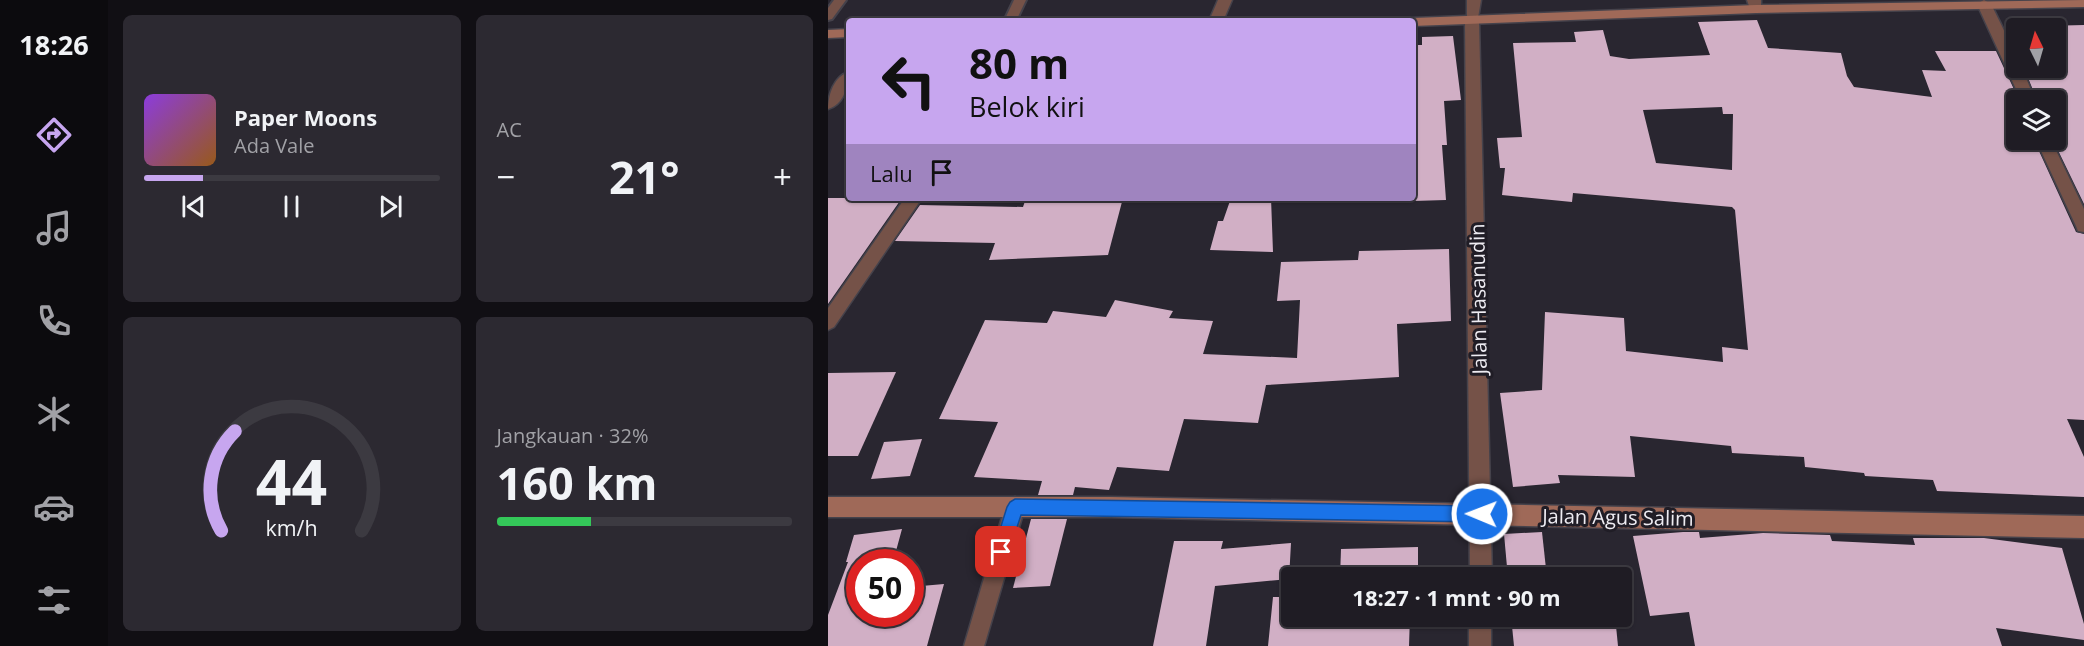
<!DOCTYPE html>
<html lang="id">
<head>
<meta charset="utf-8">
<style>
  body { margin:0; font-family:"Open Sans",sans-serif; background:#2c2931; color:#f1f3f6; height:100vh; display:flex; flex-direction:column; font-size:22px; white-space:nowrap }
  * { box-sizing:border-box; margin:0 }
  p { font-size:20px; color:#a1a1a6 }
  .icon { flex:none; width:33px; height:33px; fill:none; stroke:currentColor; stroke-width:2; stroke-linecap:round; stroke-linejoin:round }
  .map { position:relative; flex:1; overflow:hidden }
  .sheet { display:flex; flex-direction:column; gap:15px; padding:15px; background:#110f14; width:720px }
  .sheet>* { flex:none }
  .guide { position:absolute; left:18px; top:18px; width:570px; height:183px; border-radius:6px; box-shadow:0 2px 4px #0004,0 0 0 2px #3c3a41; background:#c7a6ef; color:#111; overflow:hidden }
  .needle { width:39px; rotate:355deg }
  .tools { position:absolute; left:1178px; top:18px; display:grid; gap:12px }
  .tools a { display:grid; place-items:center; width:60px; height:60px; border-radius:6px; background:#1f1c24; box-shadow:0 2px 4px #0004,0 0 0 2px #3c3a41; font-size:30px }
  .speed { position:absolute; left:18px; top:549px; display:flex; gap:12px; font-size:30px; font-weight:700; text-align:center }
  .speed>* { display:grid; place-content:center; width:78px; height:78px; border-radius:50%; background:#1f1c24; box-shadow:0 2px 4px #0004,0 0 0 2px #3c3a41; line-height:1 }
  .speed .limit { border:9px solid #d22; background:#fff; color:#111 }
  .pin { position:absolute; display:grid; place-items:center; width:51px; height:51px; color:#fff; margin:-26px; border-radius:12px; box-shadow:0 3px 9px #0006 }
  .me { position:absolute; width:66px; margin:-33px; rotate:271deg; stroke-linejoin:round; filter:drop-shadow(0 0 4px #0008) }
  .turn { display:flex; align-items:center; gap:21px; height:126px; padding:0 24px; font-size:27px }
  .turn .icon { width:78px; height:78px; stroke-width:2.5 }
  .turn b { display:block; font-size:42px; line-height:51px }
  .then { display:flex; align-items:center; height:57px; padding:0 24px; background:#0003; gap:12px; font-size:22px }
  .big { font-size:45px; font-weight:700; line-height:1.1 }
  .sheet .card { flex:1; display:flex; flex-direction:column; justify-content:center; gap:9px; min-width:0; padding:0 21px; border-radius:9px; background:#2c2931 }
  .sheet .dial { align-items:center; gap:0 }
  .dial svg { height:156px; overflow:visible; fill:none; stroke:#3c3a41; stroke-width:7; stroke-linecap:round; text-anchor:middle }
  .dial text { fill:#f1f3f6; stroke:none }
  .song { display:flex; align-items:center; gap:18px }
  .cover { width:72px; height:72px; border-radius:9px; background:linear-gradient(135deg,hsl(270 70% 55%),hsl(30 70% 35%)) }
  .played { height:6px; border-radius:3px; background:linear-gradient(90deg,#c7a6ef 20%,#3c3a41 20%) }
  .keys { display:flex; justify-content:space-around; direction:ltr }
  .heat { display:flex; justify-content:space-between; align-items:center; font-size:33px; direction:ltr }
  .charge { height:9px; border-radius:4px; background:linear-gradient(90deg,#34c759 32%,#3c3a41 0) }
  .sheet .tiles { flex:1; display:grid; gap:15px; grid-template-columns:repeat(2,1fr) }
  .trip { position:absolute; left:453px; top:567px; width:351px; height:60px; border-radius:6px; background:#1f1c24; box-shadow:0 2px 4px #0004,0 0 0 2px #3c3a41; font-weight:700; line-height:60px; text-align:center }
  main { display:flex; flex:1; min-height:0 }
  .tabs { display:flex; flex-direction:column; width:108px; justify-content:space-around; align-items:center; background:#0c0b0e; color:#a1a1a6 }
  .tabs .icon { width:42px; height:42px }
  .tabs .current { color:#c7a6ef }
  .tabs b { font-size:27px; color:#f1f3f6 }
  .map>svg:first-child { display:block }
</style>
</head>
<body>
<main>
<nav class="tabs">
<b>18:26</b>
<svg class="icon current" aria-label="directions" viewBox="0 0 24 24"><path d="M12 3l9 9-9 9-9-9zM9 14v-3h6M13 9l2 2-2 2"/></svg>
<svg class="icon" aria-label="music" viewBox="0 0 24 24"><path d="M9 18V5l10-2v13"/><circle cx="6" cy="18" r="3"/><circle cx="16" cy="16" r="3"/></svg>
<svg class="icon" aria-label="phone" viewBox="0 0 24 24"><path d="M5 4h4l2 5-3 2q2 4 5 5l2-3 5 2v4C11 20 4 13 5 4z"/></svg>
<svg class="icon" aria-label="climate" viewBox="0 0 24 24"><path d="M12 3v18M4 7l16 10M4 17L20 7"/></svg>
<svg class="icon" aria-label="car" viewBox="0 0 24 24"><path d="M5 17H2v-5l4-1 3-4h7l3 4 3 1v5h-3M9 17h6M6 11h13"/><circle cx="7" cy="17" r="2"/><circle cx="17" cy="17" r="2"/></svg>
<svg class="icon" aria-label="filters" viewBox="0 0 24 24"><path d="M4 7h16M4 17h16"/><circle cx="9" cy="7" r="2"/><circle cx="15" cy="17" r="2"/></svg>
</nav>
<section class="sheet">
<div class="tiles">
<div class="card">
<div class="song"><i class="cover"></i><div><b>Paper Moons</b><p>Ada Vale</p></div></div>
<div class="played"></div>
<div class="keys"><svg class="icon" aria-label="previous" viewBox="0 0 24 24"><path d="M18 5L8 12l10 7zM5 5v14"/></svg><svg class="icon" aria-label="pause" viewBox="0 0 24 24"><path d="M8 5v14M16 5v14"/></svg><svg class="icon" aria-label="next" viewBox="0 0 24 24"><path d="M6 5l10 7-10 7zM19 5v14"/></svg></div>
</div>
<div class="card"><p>AC</p>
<div class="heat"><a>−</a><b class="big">21°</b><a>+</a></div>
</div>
<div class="card dial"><svg viewBox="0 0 100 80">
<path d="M14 69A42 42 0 1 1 86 69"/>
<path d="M14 69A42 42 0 0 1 21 18" stroke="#c7a6ef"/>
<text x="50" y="56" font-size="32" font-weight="700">44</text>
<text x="50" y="72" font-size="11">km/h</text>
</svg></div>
<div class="card"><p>Jangkauan · 32%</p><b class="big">160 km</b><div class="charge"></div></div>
</div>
</section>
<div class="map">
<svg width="1256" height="646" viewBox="0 0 1256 646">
  <rect width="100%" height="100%" fill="#292630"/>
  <g fill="#d1afc5" fill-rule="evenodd">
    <path d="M929,20L940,48L1013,53L1019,76L1026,87L1104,97L1094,70L1118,71L1107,51H1168L1191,100H1188V140H1206L1248,232L1256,234V420L1239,419L1256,457V497L1109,491L1105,480L1037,476L1036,473L977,467L976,457L904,453L903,446L802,436L807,477L730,475L732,483L685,487L672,393L714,390L717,312L796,318L798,351L895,362L894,347L920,350L907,210L904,207L745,193L744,202L674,195L677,168H672L669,138L694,137L685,43L748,42L746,32L775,30L782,56L801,59L882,55L870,22ZM894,107L895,114H905L904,170L828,163L815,110Z"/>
    <path d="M1213,20L1216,26L1256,25V204L1225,140L1227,100H1209L1196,68H1227V28H1188V36L1177,22Z"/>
    <path d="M625,36L633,100L616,101L619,145H614L618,200L585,201V45H594V37Z"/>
    <path d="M0,198H74L0,304Z"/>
    <path d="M198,198H295L280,255L161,260L167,243L67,241L92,205L195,207Z"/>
    <path d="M403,198H443L445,252L382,250L390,221H395Z"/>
    <path d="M621,249L623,321L569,324L571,377L438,385L430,423L356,419L341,471L289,467L281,490L247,487L245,495H210L214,481L146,477L170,422L111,419L157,320L219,323L225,311L278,317L287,300L345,311L341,318L385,321L375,354L469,358L472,300L449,301L453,262L530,260L531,251Z"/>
    <path d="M68,372L30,456H0V373Z"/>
    <path d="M94,439L82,476L43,479L56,442Z"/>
    <path d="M203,519H239L222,586L185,588Z"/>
    <path d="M74,529L65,562H32V614H82V587L116,584L99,646H0V615L20,562H18L26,535Z"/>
    <path d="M714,532L719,578H680L676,534Z"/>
    <path d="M855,532H871L872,538L935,533L1002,535L1004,541L1087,545L1085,538H1156L1234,548L1256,624V640L1168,628L1174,646H867L861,612L822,616L805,536Z"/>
    <path d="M346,541H395L393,549L463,543L461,579L387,586L378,646H325Z"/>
    <path d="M590,547V578H512L513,549Z"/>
    <path d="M445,597H464V616H582L581,646H440Z"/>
    <path d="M683,616H787L790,646H686Z"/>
  </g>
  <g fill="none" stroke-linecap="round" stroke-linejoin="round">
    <g stroke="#45424b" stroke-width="4">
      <g id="service">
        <path d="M6,0H18L4,19L0,20V8Z"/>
        <path d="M186,0H198L188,21H176Z"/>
      </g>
    </g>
    <g stroke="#45424b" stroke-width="3">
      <g id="minor">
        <path d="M390,0H404L395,21H381Z"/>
        <path d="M639,0H653L649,24H639Z"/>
        <path d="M919,0H933V12H923Z"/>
        <path d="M1156,0L1163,4L1188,55V68H1194L1207,100H1193L1149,4Z"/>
        <path d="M21,72C21,86 15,105 0,109C0,95 6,76 21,72Z"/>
        <path d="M1208,140H1223L1256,209V232L1250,231L1248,226Z"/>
        <path d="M77,198H94L6,327L0,330V308Z"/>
        <path d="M187,497L194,500L197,507L157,643L156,646H136L177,507L180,500Z"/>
      </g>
    </g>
    <g stroke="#45424b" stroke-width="3">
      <g id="tertiary">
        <path d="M644,17L651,21L664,578H642L637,21Z"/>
        <rect x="641" y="616" width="22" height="30"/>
      </g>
    </g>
    <g stroke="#45424b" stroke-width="3">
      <g id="secondary">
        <path d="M1256,0V7L928,13L585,26V21H579L585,18L928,5Z"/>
        <path d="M21,29V37L0,38V30Z"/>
        <path d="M0,497H283L1256,516V538L283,517H0Z"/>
      </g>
    </g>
    <use href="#service" fill="#755248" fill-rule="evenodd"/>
    <use href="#minor" fill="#755248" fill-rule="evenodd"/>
    <use href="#tertiary" fill="#755248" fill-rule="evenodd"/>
    <use href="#secondary" fill="#9f6958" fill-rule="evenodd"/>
  </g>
  <path fill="#1a73e8" stroke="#114b97" stroke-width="1.5" d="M187,499L654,506L660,509L662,514L660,520L654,522L193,515L179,558L173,561L168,558L165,552L179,507L182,502Z"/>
  <g text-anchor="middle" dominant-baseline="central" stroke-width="6" stroke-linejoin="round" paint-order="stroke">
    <g font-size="20" fill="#eeecf2" stroke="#201d26">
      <text transform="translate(650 299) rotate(-91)">Jalan Hasanudin</text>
      <text transform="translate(790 517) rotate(1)">Jalan Agus Salim</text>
    </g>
  </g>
</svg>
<div class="tools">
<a><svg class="needle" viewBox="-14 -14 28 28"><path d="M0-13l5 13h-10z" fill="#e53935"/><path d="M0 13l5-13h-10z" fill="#a1a1a6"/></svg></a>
<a><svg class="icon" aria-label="layers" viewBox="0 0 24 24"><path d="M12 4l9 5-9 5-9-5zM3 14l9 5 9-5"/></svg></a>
</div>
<div class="speed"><div class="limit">50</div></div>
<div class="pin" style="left:173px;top:552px;background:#d93025"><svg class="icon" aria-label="arrive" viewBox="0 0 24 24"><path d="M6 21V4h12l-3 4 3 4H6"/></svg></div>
<svg class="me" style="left:654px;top:514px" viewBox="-20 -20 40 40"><circle r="17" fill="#1a73e8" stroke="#fff" stroke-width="3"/><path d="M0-11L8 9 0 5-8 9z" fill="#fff"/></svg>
<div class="trip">18:27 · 1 mnt · 90 m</div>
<div class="guide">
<div class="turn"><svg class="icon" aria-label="left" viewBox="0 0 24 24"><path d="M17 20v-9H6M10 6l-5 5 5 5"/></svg><div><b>80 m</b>Belok kiri</div></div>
<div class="then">Lalu<svg class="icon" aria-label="arrive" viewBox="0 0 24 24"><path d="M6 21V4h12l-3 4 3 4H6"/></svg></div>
</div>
</div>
</main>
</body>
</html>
